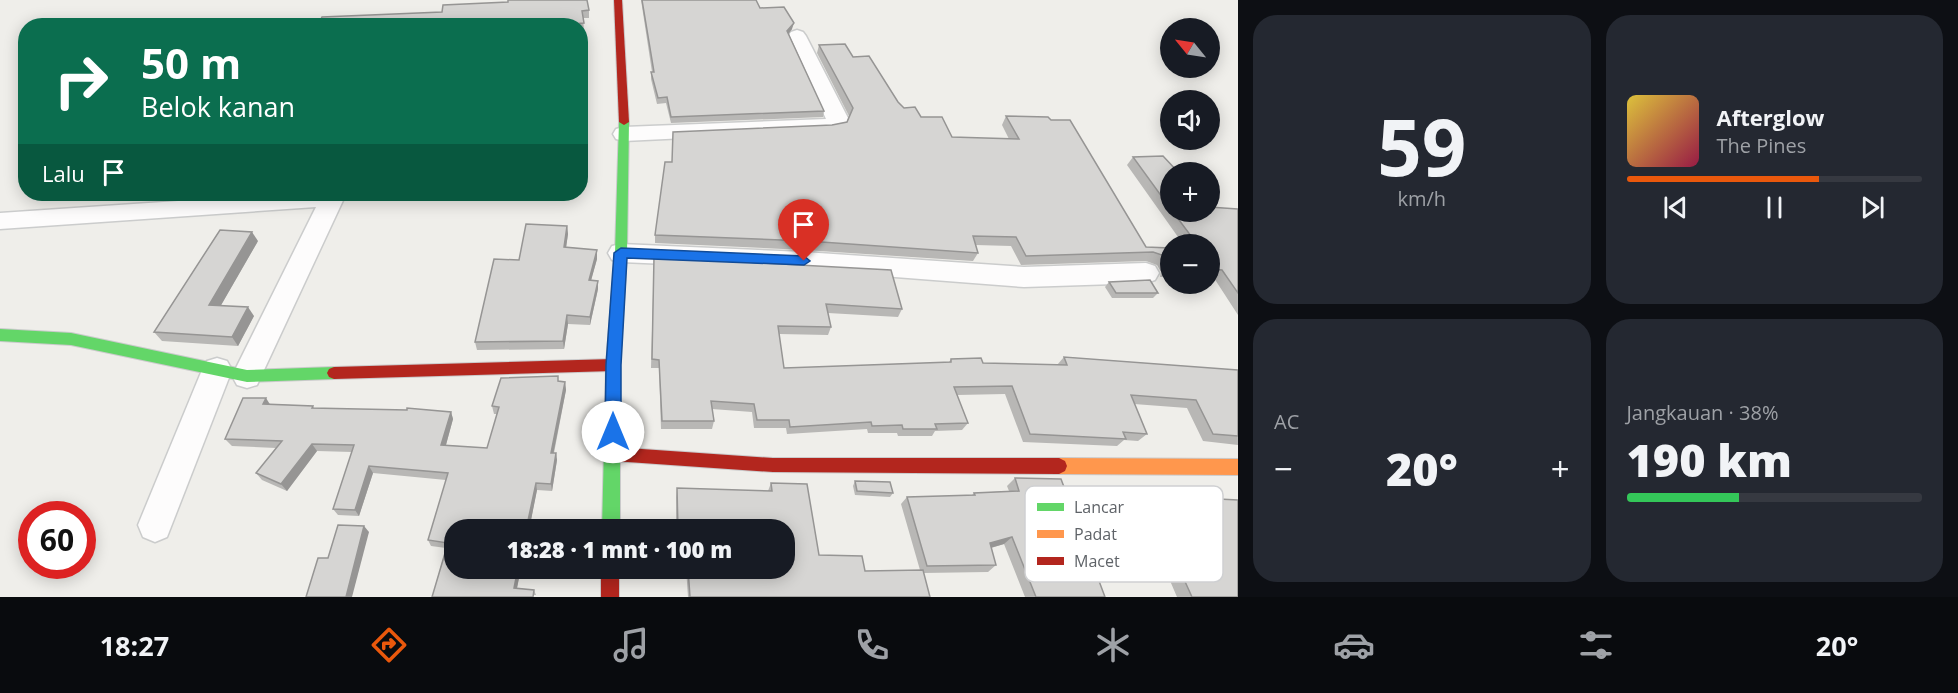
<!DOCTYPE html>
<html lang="id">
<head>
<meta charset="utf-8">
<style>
  body { margin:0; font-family:"Open Sans",sans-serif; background:#242831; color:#f1f3f6; height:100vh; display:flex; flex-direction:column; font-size:22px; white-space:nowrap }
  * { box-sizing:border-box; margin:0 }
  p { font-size:20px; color:#9ea1a6 }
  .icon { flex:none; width:33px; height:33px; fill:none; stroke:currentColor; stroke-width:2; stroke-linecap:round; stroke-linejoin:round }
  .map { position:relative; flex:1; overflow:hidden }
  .side { display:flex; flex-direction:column; gap:15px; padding:15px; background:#0d0f14; width:720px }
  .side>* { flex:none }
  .banner { position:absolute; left:18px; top:18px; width:570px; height:183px; border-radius:24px; box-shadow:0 3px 15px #0003; background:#0b6e4f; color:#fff; overflow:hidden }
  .needle { width:39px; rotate:300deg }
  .tools { position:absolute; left:1160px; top:18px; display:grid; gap:12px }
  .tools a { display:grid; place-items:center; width:60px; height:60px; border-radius:50%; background:#171b24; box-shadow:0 3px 15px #0003; font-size:30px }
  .speed { position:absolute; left:18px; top:501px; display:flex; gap:12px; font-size:30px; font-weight:700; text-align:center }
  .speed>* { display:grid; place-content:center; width:78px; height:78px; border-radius:50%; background:#171b24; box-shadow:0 3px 15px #0003; line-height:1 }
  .speed .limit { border:9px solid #d22; background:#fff; color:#111 }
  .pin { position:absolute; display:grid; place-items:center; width:51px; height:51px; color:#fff; margin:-62px -26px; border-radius:50% 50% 50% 0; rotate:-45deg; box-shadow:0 0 6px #0007 }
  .pin .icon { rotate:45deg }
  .me { position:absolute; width:66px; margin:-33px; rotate:0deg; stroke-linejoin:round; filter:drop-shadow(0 0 4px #0008) }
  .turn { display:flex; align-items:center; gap:21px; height:126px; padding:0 24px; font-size:27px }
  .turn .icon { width:78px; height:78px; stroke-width:2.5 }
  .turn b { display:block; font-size:42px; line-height:51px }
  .then { display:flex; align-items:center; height:57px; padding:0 24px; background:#0003; gap:12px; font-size:22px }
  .big { font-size:45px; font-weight:800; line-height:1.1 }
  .side .widget { flex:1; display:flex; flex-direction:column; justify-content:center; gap:9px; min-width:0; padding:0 21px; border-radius:24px; background:#242831 }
  .side .dial { align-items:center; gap:0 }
  .dial b { font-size:78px; line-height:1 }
  .song { display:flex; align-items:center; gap:18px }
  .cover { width:72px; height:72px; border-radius:9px; background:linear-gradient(135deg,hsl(50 70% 55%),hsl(340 70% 35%)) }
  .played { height:6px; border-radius:3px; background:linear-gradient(90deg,#ea580c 65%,#363941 65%) }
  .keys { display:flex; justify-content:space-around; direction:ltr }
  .heat { display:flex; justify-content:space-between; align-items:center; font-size:33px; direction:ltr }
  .charge { height:9px; border-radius:4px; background:linear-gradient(90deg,#34c759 38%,#363941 0) }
  .side .tiles { flex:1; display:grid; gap:15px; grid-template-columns:repeat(2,1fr) }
  .trip { position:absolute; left:444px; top:519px; width:351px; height:60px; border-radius:24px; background:#171b24; box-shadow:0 3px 15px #0003; font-weight:800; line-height:60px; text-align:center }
  .tabs { display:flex; height:96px; justify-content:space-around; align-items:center; background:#090b0e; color:#9ea1a6 }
  .tabs .icon { width:42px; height:42px }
  .tabs .current { color:#ea580c }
  .tabs b { font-size:27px; color:#f1f3f6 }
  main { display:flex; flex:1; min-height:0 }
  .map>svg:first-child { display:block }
</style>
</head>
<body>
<main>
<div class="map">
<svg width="1238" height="597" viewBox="0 0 1238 597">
  <rect width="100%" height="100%" fill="#efeeea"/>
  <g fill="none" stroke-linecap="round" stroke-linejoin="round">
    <g stroke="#cbcccc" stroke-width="3">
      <g id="street">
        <path d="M797,30L803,32L806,36L848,118L844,128L829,131L624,141L616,139L613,134L616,129L624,127L826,119L788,36L791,32Z"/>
        <path d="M281,194H346L257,385L247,388L237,385L232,376L316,207L0,229V213Z"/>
        <path d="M621,244L804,252L1024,267L1146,263L1155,266L1159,273L1155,280L1146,283L1024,287L804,270L621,262L612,260L608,253L612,246Z"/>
        <path d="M217,358L227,361L232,370L167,537L155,542L143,537L138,525L202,370L207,361Z"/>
      </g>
    </g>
    <g stroke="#cacacb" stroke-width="2">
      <g id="fast">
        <path d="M624,119L629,122L627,253L620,365V530H602L606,365L615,253L619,122Z"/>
        <path d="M0,329L71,333L247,370L334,367L339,369L341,373L339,377L334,379L247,382L71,345L0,341Z"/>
      </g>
    </g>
    <g stroke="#cacacb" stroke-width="2">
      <path id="slow" d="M1059,458L1238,459V475L1059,474L1053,471L1051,466L1053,461Z"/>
    </g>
    <g stroke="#cacacb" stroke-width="2">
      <g id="jam">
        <path d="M614,0H622L629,122L624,125L619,122Z"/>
        <path d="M613,359L618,361L620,365L618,369L613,371L334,379L329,377L327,373L329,369L334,367Z"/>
        <path d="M613,447L773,458H1059L1065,461L1067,466L1065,471L1059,474L773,472L613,461L607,459L605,454L607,449Z"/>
        <rect x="601" y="568" width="18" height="29"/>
      </g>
    </g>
    <use href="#street" fill="#fdfcfc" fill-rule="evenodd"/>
    <use href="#fast" fill="#63d668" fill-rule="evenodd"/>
    <use href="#slow" fill="#ff974d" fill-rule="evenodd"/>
    <use href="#jam" fill="#b3261e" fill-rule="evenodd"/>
  </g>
  <g fill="#b8b7b5">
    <path d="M641,0H756L760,8L792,29L789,34L824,111L823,117L671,123L666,103L657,104L651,79V72H652Z"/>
    <path d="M589,10V18H583L584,30L580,31V26H318Z"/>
    <path d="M819,45L853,57L904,108L921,117L952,137L1009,139L1002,125L1006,116L1146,247L1170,248V277H1160L1161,272L1157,265L1146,261L1021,265L1011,246L976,245L978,253L973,261L804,250L655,243V235L832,125L847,122L849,116L817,53Z"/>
    <path d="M1133,157L1170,172V212H1209L1238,209V315L1214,278H1209V244H1183L1127,165Z"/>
    <path d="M567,226L568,234L566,247L597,250V259L591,280L598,289L590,325L568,324L564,349L477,350L475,342L519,260Z"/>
    <path d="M258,241L221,305L254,316L238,346L162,341L154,332Z"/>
    <path d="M654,257L902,309L898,317L828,313L831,327L828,335L779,334L784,368L949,362L951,359L983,363L1057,365L1064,357L1238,370V445L1203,441L1187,408L1134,404L1147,434L1138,441L1124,440L1117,446L1023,442L1005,394L957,395L968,423L962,430L935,431L932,436H898L897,433H868L867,429L787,434L786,428H754L752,412L712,409L714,421L712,429H661L659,368H651Z"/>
    <path d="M1109,282L1158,293L1153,298H1112L1105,287Z"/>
    <path d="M559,382H565L566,390L554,453H556L557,460L552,491L537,490L529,530H454V568H521L517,588L534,590L536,595L432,597L446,548L431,546L428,540L446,480L373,473L359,516L338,515L333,509L352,452L317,451L287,491L262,480L256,473L276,448L232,446L225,439L270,404L313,406L314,408L451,412L453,419L446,445L487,448L497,414H494L492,406Z"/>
    <path d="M1015,478L1105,597H1025L1004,544L991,548L996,565L988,572L923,573L930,597H688L686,568H784V530H676V497L677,488L768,491L771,483L819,555L865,571L920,570L901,504L907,497L971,496L974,493L1009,491L1007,486Z"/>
    <path d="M855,481L893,493L890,497L855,495L853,486Z"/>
    <path d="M1124,488L1161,496L1238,597H1177L1162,562L1143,561L1114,495Z"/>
  </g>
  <g fill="#969594">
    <path d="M794,23L792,29L786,37L787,31Z"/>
    <path d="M584,132V140L580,175V162Z"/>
    <path d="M567,226L568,234L565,255L564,247Z"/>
    <path d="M252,232L258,241L216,314L209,305Z"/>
    <path d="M597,250V259L589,288V280Z"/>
    <path d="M598,281V289L590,325V317Z"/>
    <path d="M248,307L254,316L238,346L232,337Z"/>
    <path d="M567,315L568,324L564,349L563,341Z"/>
    <path d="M565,382L566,390L552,460L551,453Z"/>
    <path d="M266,398L271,406L263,404Z"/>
    <path d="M451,412L453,419L444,452L441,445Z"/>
    <path d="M312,444L317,451L287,491L281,484Z"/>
    <path d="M556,453L557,460L552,491L551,484Z"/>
    <path d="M369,466L373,473L359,516L355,510Z"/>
    <path d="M536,483L537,490L529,530H526Z"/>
    <path d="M364,526L369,532L352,597H346Z"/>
    <path d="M1012,537L1004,544L983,550L990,543Z"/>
    <path d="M518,568H521L516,593L514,588Z"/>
  </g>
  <g fill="#d6d5d3" stroke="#969594" stroke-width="1.5">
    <path d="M508,0H587L589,10L582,11L584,23L548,26H318L322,17L442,12L443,5L508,2Z"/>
    <path d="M642,0H756L760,8L784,7L794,23L787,31L824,111L671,117L667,97L658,98L651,72H654Z"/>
    <path d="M845,44L853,57L869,56L898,102L904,108L915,107L921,117H942L952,137L1019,139L1006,116L1048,117L1051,120H1070L1146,247L1170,248V268H1167L1169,263L1165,256L1153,252L1026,256L1016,237L973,236L978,253L807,241L655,235L665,162H672L673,132L832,125L847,122L853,108L819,45Z"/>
    <path d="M580,132H584L580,162Z"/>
    <path d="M1163,156L1178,172H1170V208L1133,157Z"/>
    <path d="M1209,207L1238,209V293L1222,270L1209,269V244H1197L1173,212H1209Z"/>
    <path d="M526,224L567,226L564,247L597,250L589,280L598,281L590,317L567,315L563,341L475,342L494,259L519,260Z"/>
    <path d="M220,230L252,232L209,305L248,307L232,337L154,332Z"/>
    <path d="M654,257L891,270L902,309L826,304L831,327L778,326L784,368L951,362V359L981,358L983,363L1067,365L1064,357L1238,370V436L1213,434L1196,400L1131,395L1147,434L1123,432L1126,439L1030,434L1012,386L954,387L968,423L935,424L937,429H903L902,425L872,426L871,422L790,427L789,420H757L754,404L711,401L714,421H662L659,360L652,359Z"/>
    <path d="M1150,280L1158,293H1116L1109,282Z"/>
    <path d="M558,376V381L565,382L551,453H556L551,484L536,483L526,530H454V568H518L514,588L534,590L533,597H432L448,543L428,540L448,473L369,466L355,510L333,509L354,445L312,444L281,484L256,473L282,441L225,439L243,398H266L263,404L313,406L312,408L407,410V408L451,412L441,445L487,448L499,407L492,406L501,378Z"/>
    <path d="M1015,478L1061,479L1105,597H1036L1012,537L990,543L996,565L927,566L907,497L975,495L974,493L1019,491Z"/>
    <path d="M855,481L890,482L893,493L857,491Z"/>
    <path d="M771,483L807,484L819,555L862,556L865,571L923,570L930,597H690L688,568H784V530H678L677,488L772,491Z"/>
    <path d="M1124,488L1158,489L1161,496L1238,500V597H1192L1173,555L1154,554Z"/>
    <path d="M338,525L364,526L346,597H306L318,558H328Z"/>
  </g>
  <path fill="#1a73e8" stroke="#114b97" stroke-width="1.5" d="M621,248L804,256L810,261L804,265L627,258L621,365V432L619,437L613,439L608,437L605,432L606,365L614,253Z"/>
  <rect x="1025" y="486" width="198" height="96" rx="9" fill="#fff" stroke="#cfd0d2" stroke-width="1.5"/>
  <rect x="1037" y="503" width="27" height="8" fill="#63d668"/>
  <rect x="1037" y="530" width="27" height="8" fill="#ff974d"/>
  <rect x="1037" y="557" width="27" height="8" fill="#b3261e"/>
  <g font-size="16" fill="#5f6368">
    <text x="1074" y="513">Lancar</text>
    <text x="1074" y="540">Padat</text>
    <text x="1074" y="567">Macet</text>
  </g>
</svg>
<div class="tools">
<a><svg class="needle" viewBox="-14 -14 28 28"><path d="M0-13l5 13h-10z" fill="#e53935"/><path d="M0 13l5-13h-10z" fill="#9ea1a6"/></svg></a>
<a><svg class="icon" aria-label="sound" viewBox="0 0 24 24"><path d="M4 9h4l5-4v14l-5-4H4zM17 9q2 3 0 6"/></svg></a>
<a>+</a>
<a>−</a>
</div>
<div class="speed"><div class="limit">60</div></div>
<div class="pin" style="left:804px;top:261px;background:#d93025"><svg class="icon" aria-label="arrive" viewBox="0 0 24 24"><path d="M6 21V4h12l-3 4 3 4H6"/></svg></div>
<svg class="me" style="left:613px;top:432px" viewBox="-20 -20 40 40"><circle r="19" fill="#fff"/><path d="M0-13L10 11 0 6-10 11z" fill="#1a73e8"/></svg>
<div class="trip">18:28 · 1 mnt · 100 m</div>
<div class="banner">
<div class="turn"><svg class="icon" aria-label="right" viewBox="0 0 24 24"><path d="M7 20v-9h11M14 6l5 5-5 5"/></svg><div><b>50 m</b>Belok kanan</div></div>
<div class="then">Lalu<svg class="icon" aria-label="arrive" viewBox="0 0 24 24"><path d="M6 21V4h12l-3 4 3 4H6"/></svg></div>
</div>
</div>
<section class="side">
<div class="tiles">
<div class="widget dial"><b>59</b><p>km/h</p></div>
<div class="widget">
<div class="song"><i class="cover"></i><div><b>Afterglow</b><p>The Pines</p></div></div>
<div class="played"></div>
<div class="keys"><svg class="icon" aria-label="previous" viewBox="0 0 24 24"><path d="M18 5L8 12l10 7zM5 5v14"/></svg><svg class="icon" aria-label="pause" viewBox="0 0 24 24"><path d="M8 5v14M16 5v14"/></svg><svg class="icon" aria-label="next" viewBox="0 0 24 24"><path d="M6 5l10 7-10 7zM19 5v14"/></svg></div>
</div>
<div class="widget"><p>AC</p>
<div class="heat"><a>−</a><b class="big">20°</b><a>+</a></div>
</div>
<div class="widget"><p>Jangkauan · 38%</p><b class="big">190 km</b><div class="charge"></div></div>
</div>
</section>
</main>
<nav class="tabs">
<b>18:27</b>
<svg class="icon current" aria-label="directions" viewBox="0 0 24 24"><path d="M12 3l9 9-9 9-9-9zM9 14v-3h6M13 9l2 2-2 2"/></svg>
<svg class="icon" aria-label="music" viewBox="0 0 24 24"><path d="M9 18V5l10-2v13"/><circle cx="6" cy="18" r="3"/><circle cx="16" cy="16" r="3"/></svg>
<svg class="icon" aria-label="phone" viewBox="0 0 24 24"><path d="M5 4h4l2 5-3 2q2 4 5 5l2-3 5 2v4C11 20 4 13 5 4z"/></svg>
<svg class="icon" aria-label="climate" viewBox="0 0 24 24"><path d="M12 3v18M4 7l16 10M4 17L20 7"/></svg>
<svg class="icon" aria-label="car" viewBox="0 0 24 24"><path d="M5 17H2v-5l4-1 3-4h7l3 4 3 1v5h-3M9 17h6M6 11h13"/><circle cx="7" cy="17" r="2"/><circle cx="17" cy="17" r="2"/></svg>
<svg class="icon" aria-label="filters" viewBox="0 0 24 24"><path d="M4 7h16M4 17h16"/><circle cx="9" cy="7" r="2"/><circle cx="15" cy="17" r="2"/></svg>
<b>20°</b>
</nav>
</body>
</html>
